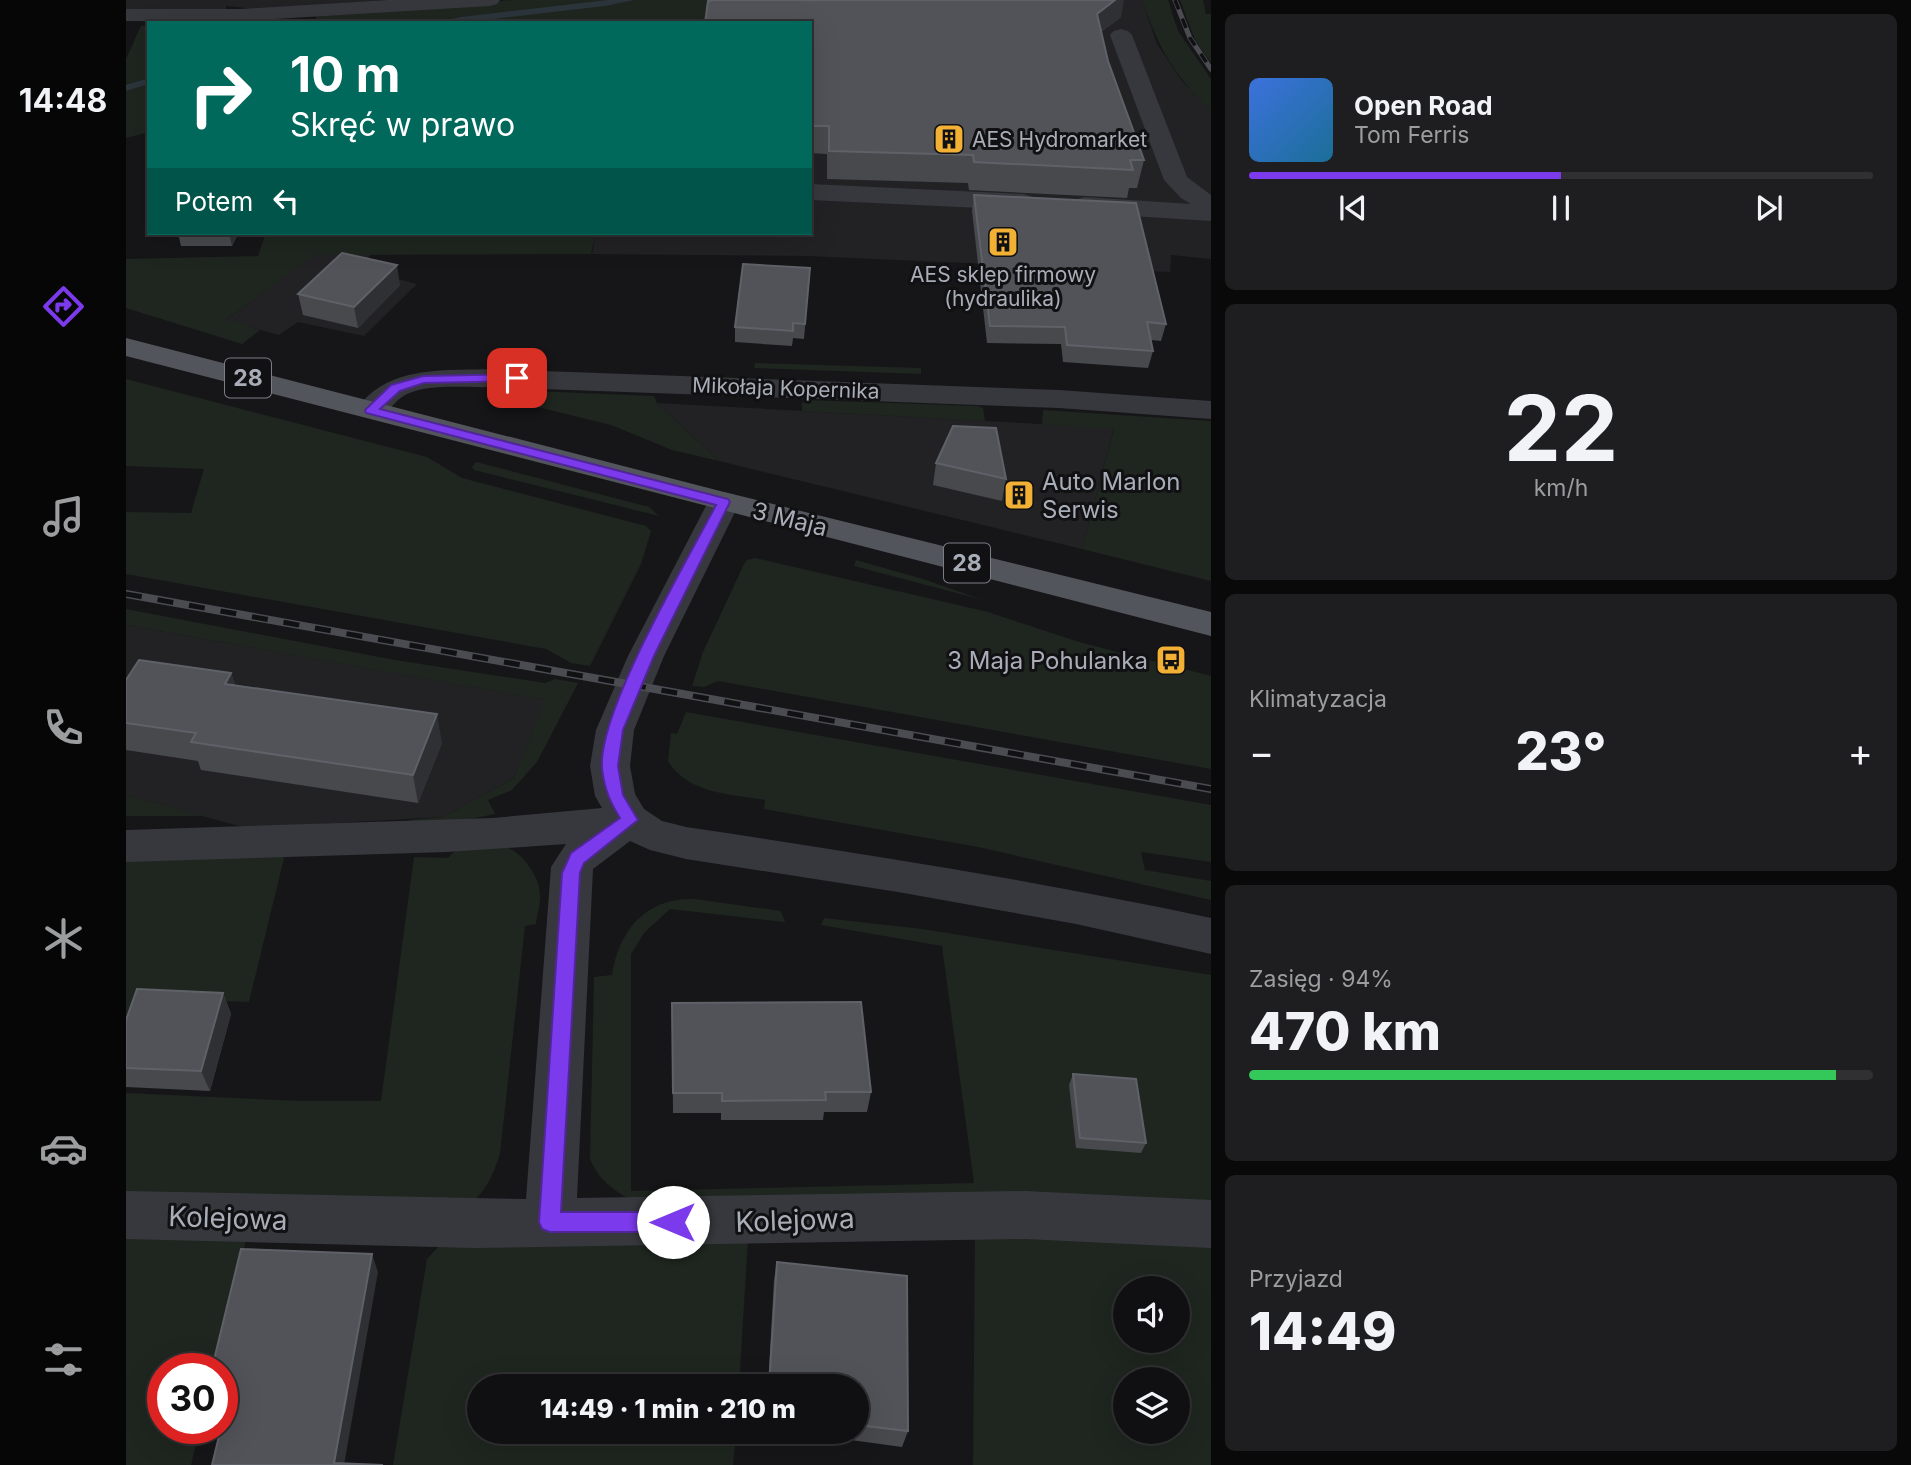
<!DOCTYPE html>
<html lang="pl">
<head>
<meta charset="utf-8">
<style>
  body { margin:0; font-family:Inter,sans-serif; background:#1e1e20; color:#f1f3f6; height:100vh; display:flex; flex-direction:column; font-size:26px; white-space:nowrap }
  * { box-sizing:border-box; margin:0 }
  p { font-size:23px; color:#9c9d9f }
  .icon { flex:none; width:38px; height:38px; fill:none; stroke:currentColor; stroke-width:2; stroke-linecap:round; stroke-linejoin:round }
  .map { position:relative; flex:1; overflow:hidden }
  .panel { display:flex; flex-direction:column; gap:14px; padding:14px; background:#09090a; width:700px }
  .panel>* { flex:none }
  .hud { position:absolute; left:21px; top:21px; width:665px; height:214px; border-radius:0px; box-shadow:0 7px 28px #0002,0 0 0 2px #303032; background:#00695c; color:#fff; overflow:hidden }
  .fabs { position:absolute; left:987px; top:1276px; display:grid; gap:14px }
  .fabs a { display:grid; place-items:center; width:77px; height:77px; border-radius:50%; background:#101012; box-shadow:0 7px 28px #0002,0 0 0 2px #303032; font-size:35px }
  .speed { position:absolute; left:21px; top:1353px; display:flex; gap:14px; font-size:35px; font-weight:700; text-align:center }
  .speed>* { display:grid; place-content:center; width:91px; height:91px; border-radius:50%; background:#101012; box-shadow:0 7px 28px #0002,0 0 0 2px #303032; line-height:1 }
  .speed .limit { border:10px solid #d22; background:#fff; color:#111 }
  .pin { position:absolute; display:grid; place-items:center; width:60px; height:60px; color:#fff; margin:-30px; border-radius:14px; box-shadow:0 4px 10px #0006 }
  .me { position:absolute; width:77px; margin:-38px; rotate:270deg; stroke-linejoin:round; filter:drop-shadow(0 0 5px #0008) }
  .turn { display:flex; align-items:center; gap:24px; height:147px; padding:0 28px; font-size:32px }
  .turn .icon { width:91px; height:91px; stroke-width:2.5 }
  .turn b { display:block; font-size:49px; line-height:60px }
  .then { display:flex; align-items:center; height:66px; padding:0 28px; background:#0003; gap:14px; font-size:26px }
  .big { font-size:52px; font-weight:800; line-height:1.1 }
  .panel .widget { flex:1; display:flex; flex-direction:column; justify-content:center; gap:10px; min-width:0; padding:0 24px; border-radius:10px; background:#1e1e20 }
  .panel .dial { align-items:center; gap:0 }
  .dial b { font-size:91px; line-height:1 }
  .song { display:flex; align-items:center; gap:21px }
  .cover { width:84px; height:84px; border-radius:10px; background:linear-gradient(135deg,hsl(220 70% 55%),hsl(200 70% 35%)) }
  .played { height:7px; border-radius:4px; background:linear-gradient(90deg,#7c3aed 50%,#303032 50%) }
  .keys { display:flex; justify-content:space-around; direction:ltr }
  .heat { display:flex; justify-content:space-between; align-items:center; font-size:38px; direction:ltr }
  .charge { height:10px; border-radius:5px; background:linear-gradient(90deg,#34c759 94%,#303032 0) }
  .trip { position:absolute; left:341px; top:1374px; width:402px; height:70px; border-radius:35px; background:#101012; box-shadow:0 7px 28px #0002,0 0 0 2px #303032; font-weight:800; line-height:70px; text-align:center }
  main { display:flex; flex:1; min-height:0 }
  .menu { display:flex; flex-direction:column; width:126px; justify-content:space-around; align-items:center; background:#060607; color:#9c9d9f }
  .menu .icon { width:49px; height:49px }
  .menu .current { color:#7c3aed }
  .menu b { font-size:32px; color:#f1f3f6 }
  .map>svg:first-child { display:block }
</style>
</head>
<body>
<main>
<nav class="menu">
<b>14:48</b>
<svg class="icon current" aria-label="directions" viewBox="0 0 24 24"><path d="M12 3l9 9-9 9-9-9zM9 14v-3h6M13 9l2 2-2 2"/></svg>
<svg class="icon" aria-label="music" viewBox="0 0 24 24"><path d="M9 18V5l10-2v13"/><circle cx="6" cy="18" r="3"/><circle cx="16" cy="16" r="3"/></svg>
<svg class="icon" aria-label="phone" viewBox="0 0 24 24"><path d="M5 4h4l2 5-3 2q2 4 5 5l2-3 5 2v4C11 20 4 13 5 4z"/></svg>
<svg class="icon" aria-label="climate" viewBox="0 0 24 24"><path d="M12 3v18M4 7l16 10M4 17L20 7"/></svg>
<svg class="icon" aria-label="car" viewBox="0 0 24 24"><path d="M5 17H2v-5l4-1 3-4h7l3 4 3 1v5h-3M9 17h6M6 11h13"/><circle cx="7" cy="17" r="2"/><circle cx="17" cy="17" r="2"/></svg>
<svg class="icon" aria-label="filters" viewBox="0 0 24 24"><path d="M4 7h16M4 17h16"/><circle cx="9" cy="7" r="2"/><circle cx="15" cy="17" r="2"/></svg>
</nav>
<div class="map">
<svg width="1085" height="1465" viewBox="0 0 1085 1465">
  <rect width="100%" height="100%" fill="#161618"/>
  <g fill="#222225">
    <path d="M0,0H259L131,9L100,6V11L0,12Z"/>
    <path d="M709,0H1016L1031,44L1056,81L1085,112V259L1045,255L1044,272L681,256L466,254L470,233H684V23H542Z"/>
    <path d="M188,254H246L231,268L291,284L238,336L172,322L153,335L100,320Z"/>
    <path d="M531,403L988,428L956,549L593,461Z"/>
    <path d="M0,625L420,700L388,778L317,817L120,828L0,795Z"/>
  </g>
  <g fill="#1e261f" fill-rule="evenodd">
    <path d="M389,0H709L542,23H190V13Z"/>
    <path d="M1016,0H1042L1052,31L1085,79V112C1047,73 1034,51 1016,0Z"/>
    <path d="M1054,0H1077L1080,14H1085V63L1069,40Z"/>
    <path d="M15,26H23V132L0,138V59Z"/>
    <path d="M140,233H470L465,254L188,255L101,319L134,330L116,344L0,308V259L132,256Z"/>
    <path d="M629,363L795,368V374L628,368Z"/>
    <path d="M0,379L301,457L336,478L520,526L525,531L515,564L464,666L445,663L420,649L0,574V512L65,513L78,469L0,466Z"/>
    <path d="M383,390L528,396L531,403L593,461L546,450L485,425L363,395L370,391Z"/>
    <path d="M680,400L852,406L857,408L859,421L676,411V403Z"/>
    <path d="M917,410L1085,421V581L956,549L988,429L916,425Z"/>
    <path d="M350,462L523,507L533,516L348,470L346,467Z"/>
    <path d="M629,558L862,612L953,642L1085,676V769L592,681L578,687L566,686L577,652L618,564L621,560Z"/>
    <path d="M730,560L797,579L857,600L728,566Z"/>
    <path d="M0,609L269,660L419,683L429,679L452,683L411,762L386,790L362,800L369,814C342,819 309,828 282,820L317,817L388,778L419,700L0,625Z"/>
    <path d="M560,712L1085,805V862L1015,852L1019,870L1085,881V900L852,847L638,809L639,800C605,794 562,794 542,761L545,733L551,734Z"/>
    <path d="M0,795L78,816H0Z"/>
    <path d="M377,846C395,850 413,875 414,894C415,904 411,914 410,924L399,926L374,1154C368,1172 362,1187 348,1201L0,1198V1093L174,1101H255L288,857L322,858L331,849Z"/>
    <path d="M157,854L158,858L123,1002L14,998L0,1037V855Z"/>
    <path d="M569,899L655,911L659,922L544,909L518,933L505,954V1191L848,1183L816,946L695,925L698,918L796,929L1085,975V1204L505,1200C487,1190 472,1179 464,1159L468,977L486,975C493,929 521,897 569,899Z"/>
    <path d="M0,1232L121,1235L89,1368H37V1428H74L65,1465H0Z"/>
    <path d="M849,1235L1085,1246V1465H847ZM999,1288H1052V1340H999ZM999,1379H1052V1432H999Z"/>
    <path d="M622,1240L613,1386H354V1432H610L607,1465H267L301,1259L314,1245Z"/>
  </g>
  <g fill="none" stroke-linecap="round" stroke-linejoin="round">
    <g fill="#2c353c" fill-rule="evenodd">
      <path d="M482,0H508L479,6L332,23H306L335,17Z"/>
      <path d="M23,78V84L0,91V85Z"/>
    </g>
    <g fill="#37383d" fill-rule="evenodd">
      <path d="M262,0H374L371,4L364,6L114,21H0V9H114Z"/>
      <path d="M995,29L1002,31L1006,35L1061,177L1085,195V221L958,213L949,210L945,205L949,200L958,197L1065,204L1055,198L1038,180L984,35L988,31Z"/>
      <path d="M684,184L898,194L907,197L911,202L907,207L898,210L684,200Z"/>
      <path d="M365,369L933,390L1085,401V419L933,408L365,387C339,388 305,383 281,394C261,404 263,424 234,416L230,410C261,365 316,371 365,369Z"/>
      <path d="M598,492L610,495L614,502L538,656L508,730L504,766L509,794L518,809L536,821L560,827C736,853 911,881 1085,918V954L950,924L772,892L560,859L524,850L504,841L467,869L451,1198L899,1191L1085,1200V1248L899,1239L348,1248L0,1239V1191L400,1199L425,867L440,844L321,852L0,862V830L367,818L476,808L469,796L464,766L470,730L502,656L582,502L586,495Z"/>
    </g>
    <path fill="#53555c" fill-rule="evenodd" d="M0,338L598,492L1085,612V636L0,356Z"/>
    <g stroke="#4a4c52" stroke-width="5">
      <path id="rail-far1" d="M1049,0L1064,38L1085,69"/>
    </g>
    <g stroke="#4a4c52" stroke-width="8">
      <path id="rail" d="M0,594L1085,789"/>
    </g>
    <use href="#rail-far1" stroke="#111113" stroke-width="3.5" stroke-dasharray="10" stroke-linecap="butt"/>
    <use href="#rail" stroke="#111113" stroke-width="5" stroke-dasharray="16" stroke-linecap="butt"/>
  </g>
  <g fill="#47494d">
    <path d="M995,17L975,32L982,61L1018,160L1011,188H1003L1001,198L843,190L842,183L701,179V154L684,153V23Z"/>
    <path d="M848,195L1040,324L1035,341L1025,340L1027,351L1022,368L937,362L935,344L861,343L846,211Z"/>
    <path d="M52,233H133V235L111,236L106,246H55Z"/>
    <path d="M684,268L678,339L667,338L666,346L609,342V327Z"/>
    <path d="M274,285L232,328L177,315L172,294Z"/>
    <path d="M810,463L880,479L876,501L807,485Z"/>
    <path d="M105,673L109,685L316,743L292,803L75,770L72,761L0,750V680Z"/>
    <path d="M97,993L105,1014L84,1091L0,1087V1020Z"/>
    <path d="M546,1003L745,1092L741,1112H698L697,1120H595V1113H547Z"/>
    <path d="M947,1074L1020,1143L1015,1153L950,1148L943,1085Z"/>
    <path d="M651,1262L782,1431L776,1447L681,1434V1432H732V1386H642L648,1280Z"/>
    <path d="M252,1272L86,1465L94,1434H84L80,1428H96V1368Z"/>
  </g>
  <g fill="#2f3033">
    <path d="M989,0H998L995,17L965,39L971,14Z"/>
    <path d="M103,233H110L111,236L106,246Z"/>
    <path d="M271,265L274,285L232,328L228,307Z"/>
    <path d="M105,673L114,702L99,684Z"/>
    <path d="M311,714L316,743L292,803L287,775Z"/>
    <path d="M97,993L105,1014L84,1091L75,1071Z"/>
    <path d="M246,1254L252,1272L218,1465L208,1463Z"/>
  </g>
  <g fill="#525359" stroke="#5f6168" stroke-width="2">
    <path d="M588,0H989L971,14L982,61L1018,160H1004L1007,170L848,162L847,155L703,151V126H684V23H579L582,1Z"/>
    <path d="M848,195L1010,203L1040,324L1021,322L1027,351L941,345L939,327L864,326Z"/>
    <path d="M216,253L271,265L228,307L172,294Z"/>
    <path d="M617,264L684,268L679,324L667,323V331L609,327Z"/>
    <path d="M827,426L870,428L880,479L810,463Z"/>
    <path d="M13,660L105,673L99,684L311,714L287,775L65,742L70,733L0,723V680Z"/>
    <path d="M11,989L97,993L75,1071L0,1068V1020Z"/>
    <path d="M735,1002L745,1092H699L700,1100L596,1101V1093H547L546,1003Z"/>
    <path d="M947,1074L1010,1079L1020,1143L954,1138Z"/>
    <path d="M115,1249L246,1254L208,1463L257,1465H86L95,1428H96L97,1420H96V1368H86Z"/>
    <path d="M651,1262L781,1276L782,1431L732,1425V1386H643Z"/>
  </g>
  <path fill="#7c3aed" stroke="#51269a" stroke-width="2" d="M391,374L397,378L395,381L298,383L274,391L254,409L602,499L604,502L528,656L497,730L492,766L497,795L512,820L458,863L454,873L435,1212H547L554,1215L558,1222L554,1229L547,1232H424L416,1229L413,1222L436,873L445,853L494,818C484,802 478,788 476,768C472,711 561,561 590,505L240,413L239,410L265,385L297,376Z"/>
  <defs>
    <g id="building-square" transform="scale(1.575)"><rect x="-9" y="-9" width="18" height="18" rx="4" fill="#f2b134" stroke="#111113"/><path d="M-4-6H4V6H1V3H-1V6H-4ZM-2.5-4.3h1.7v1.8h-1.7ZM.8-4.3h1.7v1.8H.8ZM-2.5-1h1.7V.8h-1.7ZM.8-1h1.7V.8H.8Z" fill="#111"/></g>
    <g id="bus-square" transform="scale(1.575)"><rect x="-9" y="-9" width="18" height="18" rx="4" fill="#f2b134" stroke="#111113"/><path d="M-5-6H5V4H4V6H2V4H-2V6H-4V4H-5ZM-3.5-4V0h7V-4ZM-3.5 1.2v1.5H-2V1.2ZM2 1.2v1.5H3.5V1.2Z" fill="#111"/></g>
  </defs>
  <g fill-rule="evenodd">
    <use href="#building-square" x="823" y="139"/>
    <use href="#building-square" x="877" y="242"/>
    <use href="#building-square" x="893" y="495"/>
    <use href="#bus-square" x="1045" y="660"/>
  </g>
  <g text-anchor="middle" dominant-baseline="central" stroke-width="6" stroke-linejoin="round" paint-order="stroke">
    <g font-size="21" fill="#a8adb8" stroke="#111113" text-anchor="start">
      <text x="846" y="139">AES Hydromarket</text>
      <text x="877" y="274" text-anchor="middle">AES sklep firmowy<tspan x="877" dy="24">(hydraulika)</tspan></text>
    </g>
    <g font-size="21" fill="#a8adb8" stroke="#111113">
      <text transform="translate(660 388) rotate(2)">Mikołaja Kopernika</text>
    </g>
    <g fill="#111113" stroke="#7b7e86" stroke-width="2">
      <rect x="99" y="358.5" width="46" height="39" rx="5"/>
      <rect x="818" y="543.5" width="46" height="39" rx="5"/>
    </g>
    <g font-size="23" font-weight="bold" fill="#a8adb8">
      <text x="122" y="378">28</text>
      <text x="841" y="563">28</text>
    </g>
    <g font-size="24" fill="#a8adb8" stroke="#111113" text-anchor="start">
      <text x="916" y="481">Auto Marlon<tspan x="916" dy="28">Serwis</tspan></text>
      <text x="1022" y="660" text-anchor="end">3 Maja Pohulanka</text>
    </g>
    <g font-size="24" fill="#a8adb8" stroke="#111113">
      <text transform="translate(664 519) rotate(14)">3 Maja</text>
    </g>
    <g font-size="28" fill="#a8adb8" stroke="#111113">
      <text transform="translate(102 1218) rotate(2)">Kolejowa</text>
      <text transform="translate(669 1220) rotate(-2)">Kolejowa</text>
    </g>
  </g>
</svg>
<div class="fabs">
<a><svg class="icon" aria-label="sound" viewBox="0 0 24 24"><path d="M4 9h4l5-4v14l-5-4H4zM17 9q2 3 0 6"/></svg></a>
<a><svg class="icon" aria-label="layers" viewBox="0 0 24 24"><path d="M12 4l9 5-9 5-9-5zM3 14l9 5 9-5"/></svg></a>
</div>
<div class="speed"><div class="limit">30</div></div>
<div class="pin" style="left:391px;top:378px;background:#d93025"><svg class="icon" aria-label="arrive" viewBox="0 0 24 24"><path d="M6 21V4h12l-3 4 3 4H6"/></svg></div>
<svg class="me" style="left:547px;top:1222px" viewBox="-20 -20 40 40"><circle r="19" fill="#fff"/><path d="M0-13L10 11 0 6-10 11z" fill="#7c3aed"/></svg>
<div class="trip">14:49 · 1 min · 210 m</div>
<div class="hud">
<div class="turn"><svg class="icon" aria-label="right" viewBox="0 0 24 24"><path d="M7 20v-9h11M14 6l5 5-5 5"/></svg><div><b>10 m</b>Skręć w prawo</div></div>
<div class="then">Potem<svg class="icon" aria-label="left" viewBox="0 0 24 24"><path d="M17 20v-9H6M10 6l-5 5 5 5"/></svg></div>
</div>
</div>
<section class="panel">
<div class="widget">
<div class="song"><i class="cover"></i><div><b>Open Road</b><p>Tom Ferris</p></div></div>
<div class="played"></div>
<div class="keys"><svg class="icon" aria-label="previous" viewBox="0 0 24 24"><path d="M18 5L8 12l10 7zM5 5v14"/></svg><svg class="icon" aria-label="pause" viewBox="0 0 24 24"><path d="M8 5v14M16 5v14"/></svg><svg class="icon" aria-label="next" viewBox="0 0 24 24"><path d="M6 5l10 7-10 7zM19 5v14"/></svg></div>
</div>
<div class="widget dial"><b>22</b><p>km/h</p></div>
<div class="widget"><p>Klimatyzacja</p>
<div class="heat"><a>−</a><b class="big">23°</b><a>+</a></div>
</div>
<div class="widget"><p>Zasięg · 94%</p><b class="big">470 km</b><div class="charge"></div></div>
<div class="widget"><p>Przyjazd</p><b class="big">14:49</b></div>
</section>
</main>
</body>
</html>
